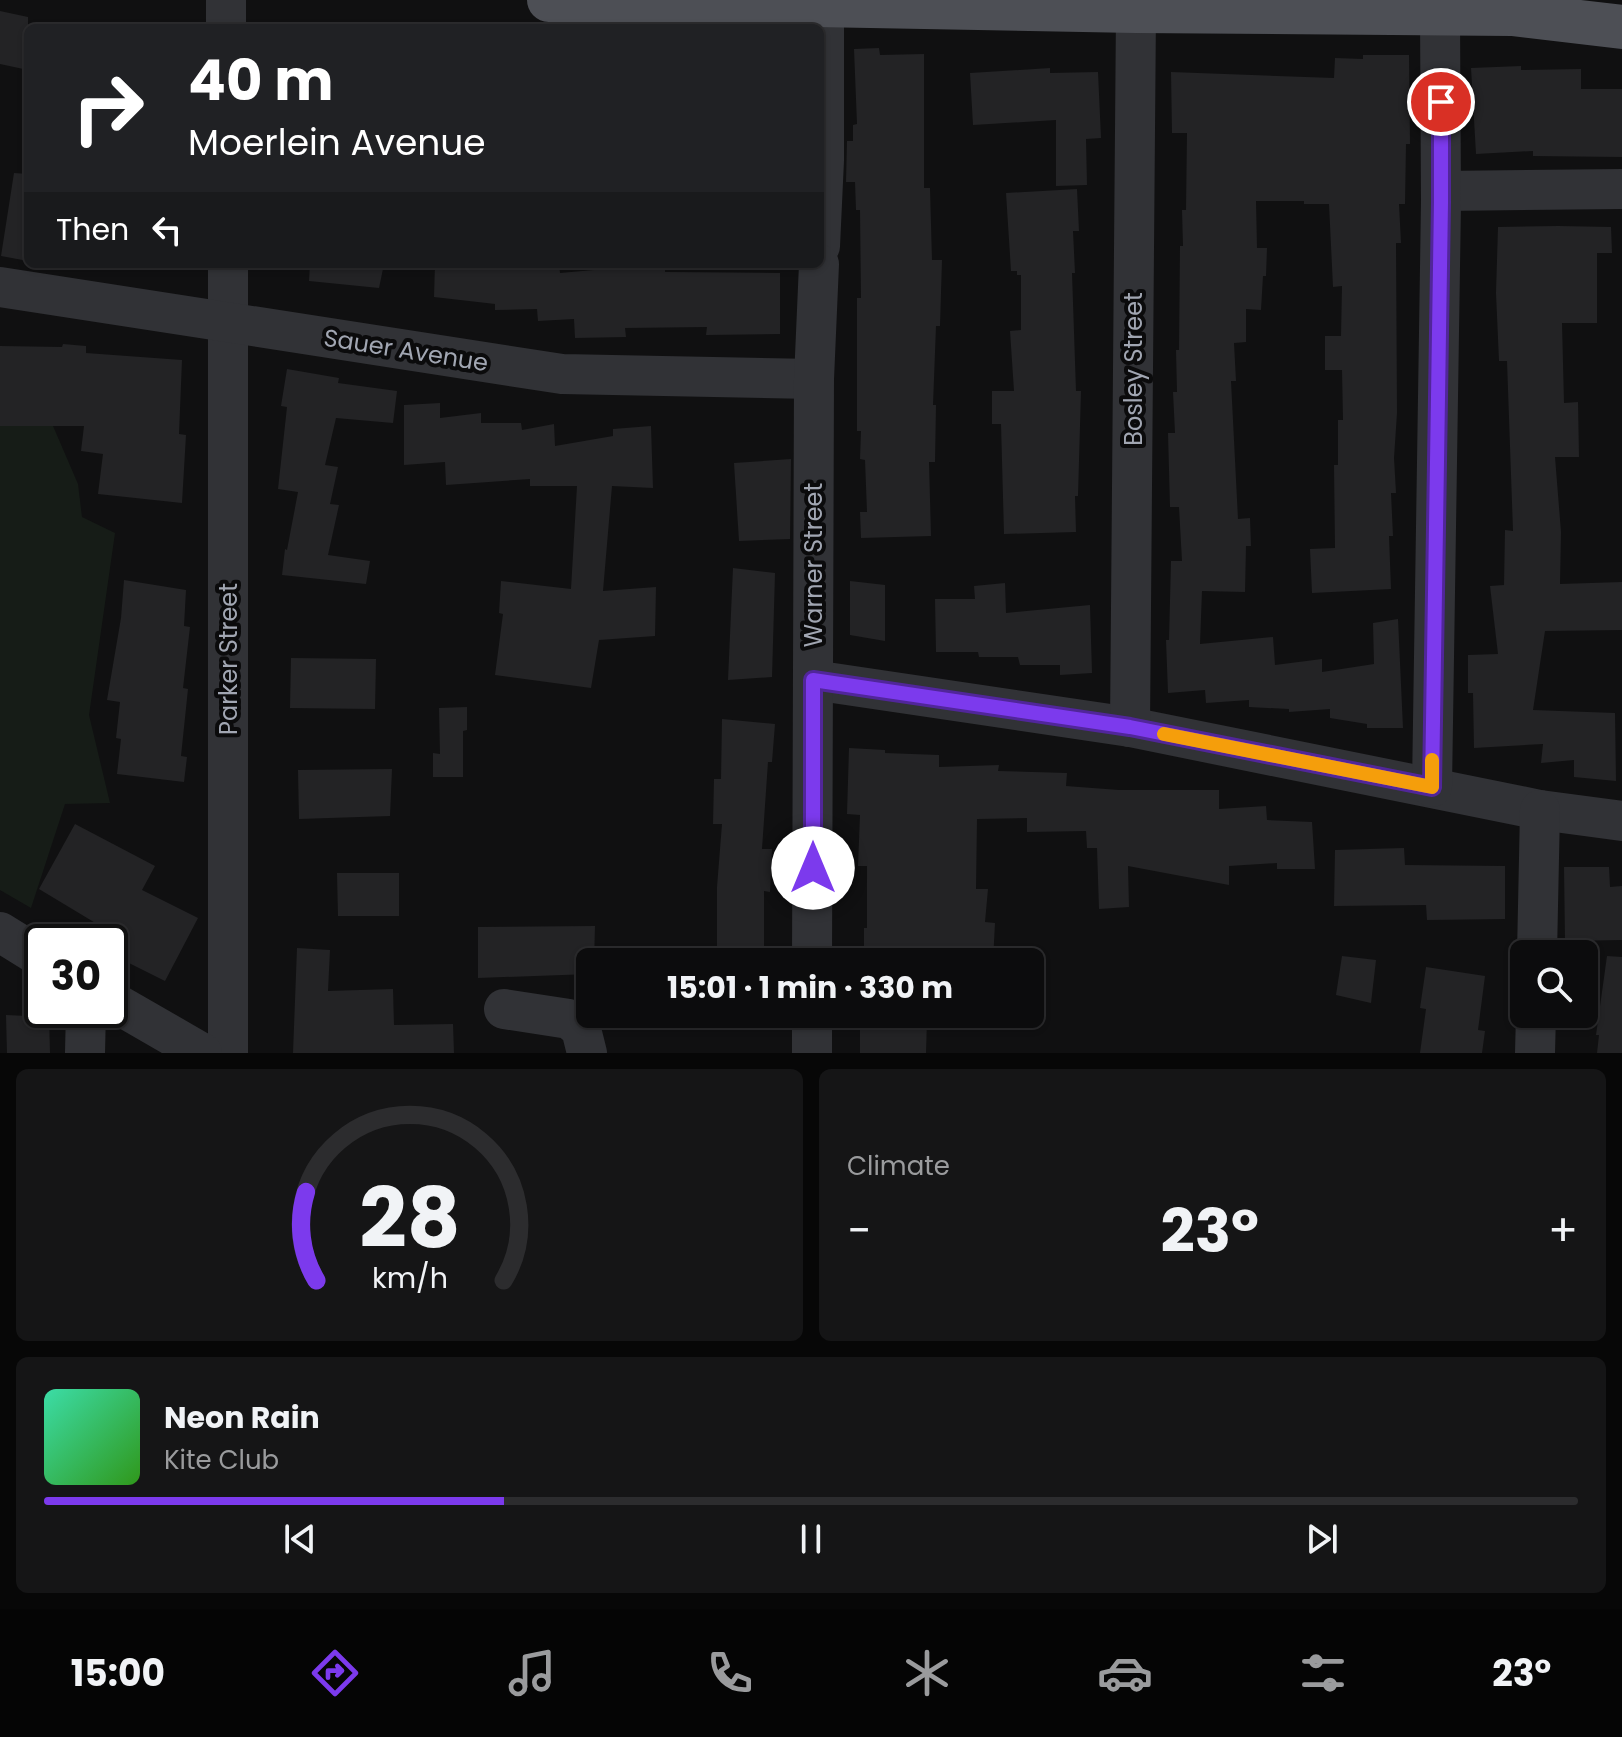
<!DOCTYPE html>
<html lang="en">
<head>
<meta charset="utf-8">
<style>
  body { margin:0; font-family:Poppins,sans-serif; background:#151516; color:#f1f3f6; height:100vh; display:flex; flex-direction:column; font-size:30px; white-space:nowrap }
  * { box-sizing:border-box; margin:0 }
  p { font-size:26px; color:#9a9b9d }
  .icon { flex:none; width:44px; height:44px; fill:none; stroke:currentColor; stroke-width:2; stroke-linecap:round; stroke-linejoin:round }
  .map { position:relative; height:1053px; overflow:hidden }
  .panel { display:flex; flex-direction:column; gap:16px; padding:16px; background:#070707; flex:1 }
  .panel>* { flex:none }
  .guide { position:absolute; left:24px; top:24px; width:800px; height:244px; border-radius:12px; box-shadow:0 2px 6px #0004,0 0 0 2px #2c2c2e; background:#202124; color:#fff; overflow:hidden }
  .buttons { position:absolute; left:1510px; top:940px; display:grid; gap:16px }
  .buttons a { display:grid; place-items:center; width:88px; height:88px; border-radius:12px; background:#0c0c0d; box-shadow:0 2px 6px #0004,0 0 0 2px #2c2c2e; font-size:40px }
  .speed { position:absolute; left:24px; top:924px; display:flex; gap:16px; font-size:40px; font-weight:700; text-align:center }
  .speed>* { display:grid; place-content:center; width:104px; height:104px; border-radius:50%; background:#0c0c0d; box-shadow:0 2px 6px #0004,0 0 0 2px #2c2c2e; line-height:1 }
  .speed .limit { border:4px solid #111; border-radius:12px; background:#fff; color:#111 }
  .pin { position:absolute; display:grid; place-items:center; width:68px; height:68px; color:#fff; margin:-34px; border:4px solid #fff; border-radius:50%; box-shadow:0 2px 8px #0007 }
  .me { position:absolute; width:88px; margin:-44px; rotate:0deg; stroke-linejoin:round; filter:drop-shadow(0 0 6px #0008) }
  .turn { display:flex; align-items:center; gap:28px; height:168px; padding:0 32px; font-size:36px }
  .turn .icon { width:104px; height:104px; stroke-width:2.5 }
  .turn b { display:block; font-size:56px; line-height:68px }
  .then { display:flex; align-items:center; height:76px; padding:0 32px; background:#0003; gap:16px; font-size:30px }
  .big { font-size:60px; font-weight:700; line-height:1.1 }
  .panel .tile { flex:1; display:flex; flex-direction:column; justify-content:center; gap:12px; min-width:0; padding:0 28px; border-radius:12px; background:#151516 }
  .panel .dial { align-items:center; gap:0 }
  .dial svg { height:208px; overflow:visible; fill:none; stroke:#2c2c2e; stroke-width:7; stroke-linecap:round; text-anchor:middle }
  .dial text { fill:#f1f3f6; stroke:none }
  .song { display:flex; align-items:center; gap:24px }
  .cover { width:96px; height:96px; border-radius:12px; background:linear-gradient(135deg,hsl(160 70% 55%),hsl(110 70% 35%)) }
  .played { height:8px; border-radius:4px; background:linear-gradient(90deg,#7c3aed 30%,#2c2c2e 30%) }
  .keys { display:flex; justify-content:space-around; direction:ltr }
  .heat { display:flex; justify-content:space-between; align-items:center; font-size:44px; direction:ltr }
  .panel .tiles { flex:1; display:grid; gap:16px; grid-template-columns:1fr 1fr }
  .tile:last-child { grid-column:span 2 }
  .trip { position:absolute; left:576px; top:948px; width:468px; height:80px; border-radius:12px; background:#0c0c0d; box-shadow:0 2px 6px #0004,0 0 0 2px #2c2c2e; font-weight:700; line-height:80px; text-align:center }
  .tabs { display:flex; height:128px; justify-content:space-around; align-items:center; background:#050505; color:#9a9b9d }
  .tabs .icon { width:56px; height:56px }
  .tabs .selected { color:#7c3aed }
  .tabs b { font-size:36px; color:#f1f3f6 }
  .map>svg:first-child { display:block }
</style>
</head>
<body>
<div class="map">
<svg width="1622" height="1053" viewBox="0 0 1622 1053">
  <rect width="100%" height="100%" fill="#101011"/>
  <path fill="#161c17" d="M0,426H53L78,484L82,517L115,533L89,715L110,803L65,804L31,908L0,890Z"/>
  <g fill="#232325">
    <path d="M0,11L28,17V70L0,64Z"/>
    <path d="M879,48L880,55L924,54V188H930L932,260H942L940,326H936L933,405H936L935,462H929L931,536L861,538L860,512H867L865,460L860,459L861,431H857V298H861L860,210H856L855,182H846L847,141H853V125L857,124L854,49Z"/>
    <path d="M1363,55H1409L1410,144H1406L1405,204H1399L1401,243H1396L1397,413L1394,458L1396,493H1391L1393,536H1389L1391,589L1312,593L1310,549L1335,548L1334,465H1338V420H1343L1342,370H1325V336H1341L1342,286L1333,287L1329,204H1304V201H1256L1257,248H1267L1266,276H1263L1261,310L1246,309V342L1234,343L1236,381H1231L1238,519L1250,518L1251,546H1246L1245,592L1202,591L1200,644L1273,637L1275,665L1322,659V672L1374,664L1373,623L1398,619L1403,728H1367V724L1330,718V709L1289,712V709L1249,707V700L1206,703L1205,690L1168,693L1166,640H1169L1171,561H1182L1179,507H1170L1168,433H1175L1173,392H1177L1176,350H1179L1180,246H1183L1182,210H1186L1187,133H1172L1171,72L1334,78L1335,58L1363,59Z"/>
    <path d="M1521,66V70L1581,69V89H1622V157L1533,156V151L1476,154L1471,68Z"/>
    <path d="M1050,68V73L1098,72L1101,138L1086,139L1087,185L1056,186V120L973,125L970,73Z"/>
    <path d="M14,173L28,174V261L1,256Z"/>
    <path d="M1077,189L1079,231H1073L1075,273H1072L1076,391H1081L1078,496H1075L1076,532L1004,534L1001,424H992V391H1014L1010,331L1021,330V275H1017V271H1011L1006,193Z"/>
    <path d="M1558,226L1611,227L1612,253H1597V323H1562L1564,403L1578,402L1579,457H1555L1561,532L1560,584L1622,582V630L1545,631L1533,710L1615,713L1616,781L1574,777V760L1541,763L1543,744L1474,748L1473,693H1468V655L1498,654L1490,586L1504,585L1505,530L1513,531L1507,361H1499L1496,293L1498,227Z"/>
    <path d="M310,264H384L379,288L309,281Z"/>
    <path d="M435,264H559L560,273L662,264H665V272L780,273V334L706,335L707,327L625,328L626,337L575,338L574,319L538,321L537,309L495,310V304L434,297Z"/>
    <path d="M63,344L86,346V353L182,360L179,434L186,435L182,503L98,494L103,454L81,451L84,426H0V346L62,347Z"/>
    <path d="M287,369L339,378L338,383L397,391L393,423L336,418L325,465L338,467L330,504L339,505L328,555L370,561L366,584L282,575L285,549L287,550L298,492L278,489L287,407L281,406Z"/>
    <path d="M440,403V418L481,413V423H521L522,430L554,424L555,446L613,436V429L651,426L653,488L612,486L603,591L656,587L655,636L599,640L591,688L495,675L503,614L499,613L501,581L571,589L577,486H530V479L446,485L445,462L404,465V405Z"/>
    <path d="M791,459L790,539L739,541L734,463Z"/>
    <path d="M733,568L775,573L772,677L728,680Z"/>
    <path d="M124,580L186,590L184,626L190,627L183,688L188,689L181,756L187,757L184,782L117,774L121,739L116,738L120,702L107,700L121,618Z"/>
    <path d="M850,581L885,585V641L850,635Z"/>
    <path d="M1005,583L1006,613L1090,605L1092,673L1060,675V665H1020L1018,657H979L978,652H936L935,599H975L974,586Z"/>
    <path d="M291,658L376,659L375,709L290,708Z"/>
    <path d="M467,707V730L463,731V777H433V753L440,754L439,708Z"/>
    <path d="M722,719L775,724L772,762H768L762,849H772L770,892L764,891V962H717V887L722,824H713L714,779H721Z"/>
    <path d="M849,748L885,750V753L939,755V767L999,765L998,771L1067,773L1066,786L1119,790H1219V809L1266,806L1267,820L1312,822L1315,869H1277V863L1229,866V885L1128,866L1129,907L1099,909L1097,848H1087L1086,831L1027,832V818L977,819L976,889H988L985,922L995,923L993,961L864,957V928H867V866H858L860,815L847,814Z"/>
    <path d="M392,769L390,816L299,819L298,770Z"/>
    <path d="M75,824L155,866L142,890L198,918L165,981L119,958L127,942L39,889Z"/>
    <path d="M1404,848L1405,865L1505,866V919L1427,920L1426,905L1334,906L1335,850Z"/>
    <path d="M1564,867H1609L1610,887L1622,886V940L1565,941Z"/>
    <path d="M337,873H399V916H338Z"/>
    <path d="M595,926L594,962H590V974L478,978V927Z"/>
    <path d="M297,948L330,950L328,991L393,989L394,1025L453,1024L454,1053H293Z"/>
    <path d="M1342,956L1376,960L1371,1003L1336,995Z"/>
    <path d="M1607,956L1622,957V1053H1597L1599,1035H1596Z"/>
    <path d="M1426,967L1485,976L1478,1030L1485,1031L1482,1053H1420L1426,1009L1420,1008Z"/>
    <path d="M6,1015L49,1017L50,1053H7Z"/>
    <path d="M860,1017L927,1019L926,1053H860Z"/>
  </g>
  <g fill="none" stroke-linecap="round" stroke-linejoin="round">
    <g stroke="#313236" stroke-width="40">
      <path d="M226,0V28"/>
      <path d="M1441,191L1622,189"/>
      <path d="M820,246L824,160V0"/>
      <path d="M228,264V1053"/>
      <path d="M0,287L562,374L814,379"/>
      <path d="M813,680L1130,727L1540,810L1622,821"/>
      <path d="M1130,727L1136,11"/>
      <path d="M1432,787L1441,202L1440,14"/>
      <path d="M0,932L42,958"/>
      <path d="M1537,954L1540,810"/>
      <path d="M812,962L814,379L819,264"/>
      <path d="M110,1000L202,1053"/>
      <path d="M504,1009L569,1019L581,1029L587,1053"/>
      <path d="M85,1053L86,1010"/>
      <path d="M812,1053V1014"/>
      <path d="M1535,1053L1536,1014"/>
    </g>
    <path stroke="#4d4f55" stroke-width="44" d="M549,0L1136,11L1512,14L1622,27"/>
  </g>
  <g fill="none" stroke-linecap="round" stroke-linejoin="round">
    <g stroke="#51269a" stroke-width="20">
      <path id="route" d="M813,868V680L1130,727L1432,787L1441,202V102"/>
    </g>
    <use href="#route" stroke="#7c3aed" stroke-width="14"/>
    <path stroke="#f59e0b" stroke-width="14" d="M1164,734L1432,787V760"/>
  </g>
  <g text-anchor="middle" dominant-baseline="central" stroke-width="8" stroke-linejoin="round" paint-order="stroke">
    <g font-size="24" fill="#a1a6b2" stroke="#0b0b0c">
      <text transform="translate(406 350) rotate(9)">Sauer Avenue</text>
      <text transform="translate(1133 369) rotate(-90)">Bosley Street</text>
      <text transform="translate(813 565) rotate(-90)">Warner Street</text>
      <text transform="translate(228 659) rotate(-90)">Parker Street</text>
    </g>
  </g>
</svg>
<div class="buttons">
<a><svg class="icon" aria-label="search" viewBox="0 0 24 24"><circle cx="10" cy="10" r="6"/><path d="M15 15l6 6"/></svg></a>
</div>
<div class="speed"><div class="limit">30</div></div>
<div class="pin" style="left:1441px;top:102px;background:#d93025"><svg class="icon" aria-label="arrive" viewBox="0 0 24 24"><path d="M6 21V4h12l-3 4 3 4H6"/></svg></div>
<svg class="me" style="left:813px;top:868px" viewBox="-20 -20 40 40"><circle r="19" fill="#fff"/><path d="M0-13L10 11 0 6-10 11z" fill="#7c3aed"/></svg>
<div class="trip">15:01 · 1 min · 330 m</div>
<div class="guide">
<div class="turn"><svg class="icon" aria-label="right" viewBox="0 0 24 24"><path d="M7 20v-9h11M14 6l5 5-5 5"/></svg><div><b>40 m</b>Moerlein Avenue</div></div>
<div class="then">Then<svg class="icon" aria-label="left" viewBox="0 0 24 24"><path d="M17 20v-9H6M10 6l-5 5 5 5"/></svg></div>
</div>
</div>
<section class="panel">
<div class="tiles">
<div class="tile dial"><svg viewBox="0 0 100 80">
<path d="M14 69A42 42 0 1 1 86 69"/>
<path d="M14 69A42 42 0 0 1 10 35" stroke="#7c3aed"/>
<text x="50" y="56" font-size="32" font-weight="700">28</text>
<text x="50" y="72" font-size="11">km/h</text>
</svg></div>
<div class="tile"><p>Climate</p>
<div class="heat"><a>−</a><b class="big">23°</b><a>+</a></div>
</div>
<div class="tile">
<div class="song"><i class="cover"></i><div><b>Neon Rain</b><p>Kite Club</p></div></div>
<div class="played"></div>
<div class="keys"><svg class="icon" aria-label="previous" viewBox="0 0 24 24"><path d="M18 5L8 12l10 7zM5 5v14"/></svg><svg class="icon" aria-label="pause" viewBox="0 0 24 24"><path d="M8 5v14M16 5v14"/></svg><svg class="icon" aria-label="next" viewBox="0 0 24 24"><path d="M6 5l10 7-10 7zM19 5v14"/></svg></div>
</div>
</div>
</section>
<nav class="tabs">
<b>15:00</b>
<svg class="icon selected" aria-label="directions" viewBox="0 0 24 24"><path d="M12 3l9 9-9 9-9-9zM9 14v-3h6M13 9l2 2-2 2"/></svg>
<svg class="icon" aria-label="music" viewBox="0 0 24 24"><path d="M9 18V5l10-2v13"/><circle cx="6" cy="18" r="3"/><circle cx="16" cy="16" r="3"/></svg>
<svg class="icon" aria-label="phone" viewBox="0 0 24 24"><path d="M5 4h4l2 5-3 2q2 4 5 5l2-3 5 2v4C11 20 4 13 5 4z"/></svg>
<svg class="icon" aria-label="climate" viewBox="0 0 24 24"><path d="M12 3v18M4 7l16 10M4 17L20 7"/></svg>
<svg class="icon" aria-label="car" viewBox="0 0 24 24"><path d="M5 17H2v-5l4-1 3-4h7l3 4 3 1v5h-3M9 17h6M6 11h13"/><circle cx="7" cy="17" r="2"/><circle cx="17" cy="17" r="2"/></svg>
<svg class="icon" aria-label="filters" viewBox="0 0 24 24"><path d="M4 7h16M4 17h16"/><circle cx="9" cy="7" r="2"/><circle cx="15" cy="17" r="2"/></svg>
<b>23°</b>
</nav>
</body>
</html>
